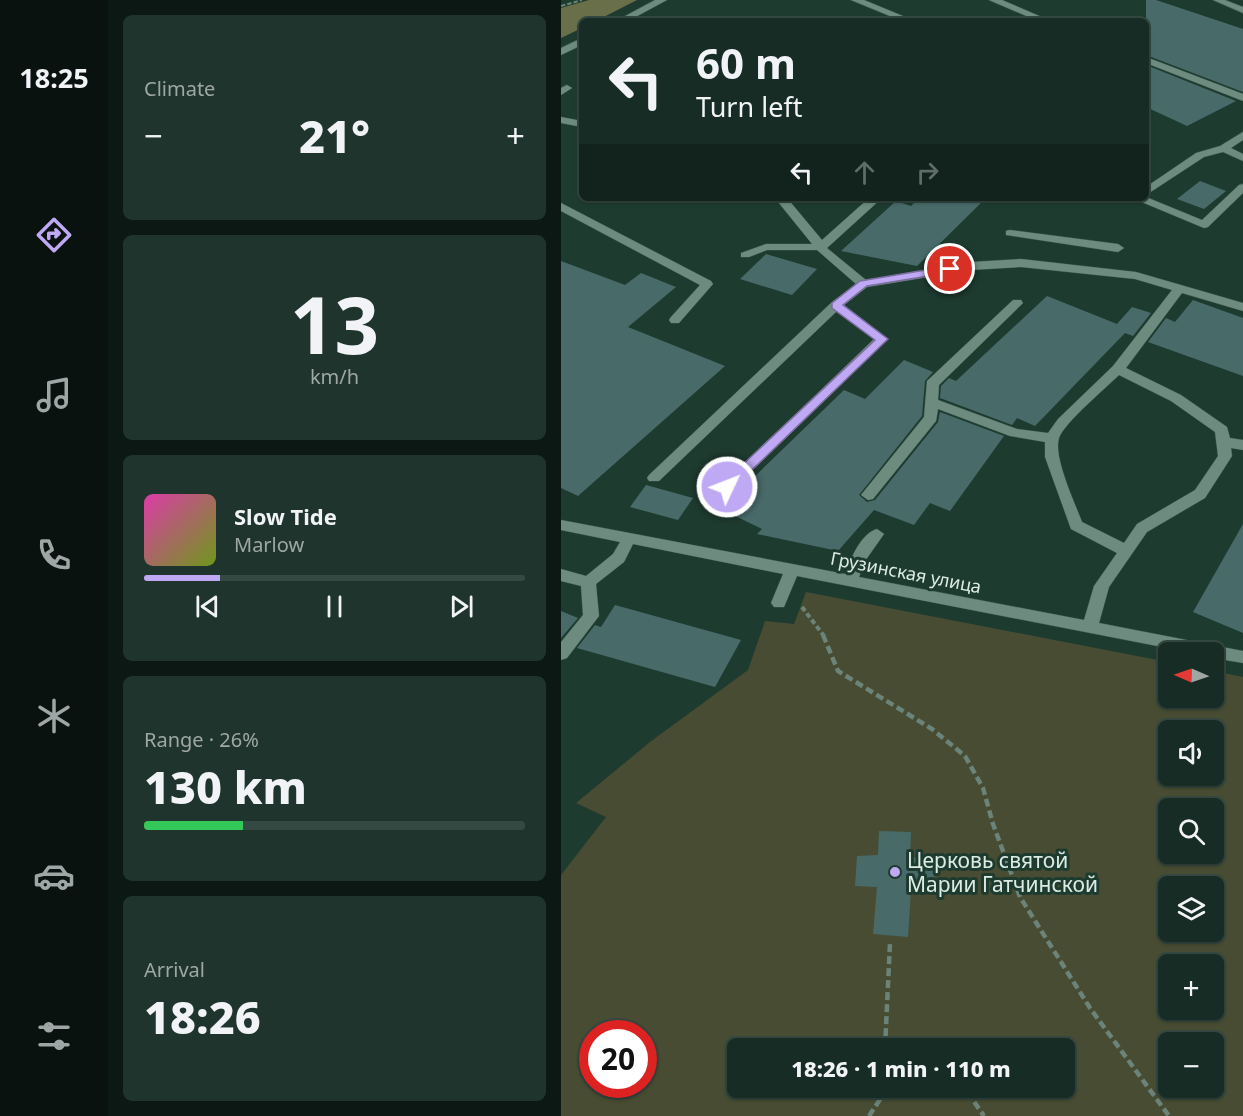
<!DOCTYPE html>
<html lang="en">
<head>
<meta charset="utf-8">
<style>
  body { margin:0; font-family:"Noto Sans",sans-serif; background:#1f342c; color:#f1f3f6; height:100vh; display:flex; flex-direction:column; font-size:22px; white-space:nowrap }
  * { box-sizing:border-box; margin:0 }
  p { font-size:20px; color:#9ea7a6 }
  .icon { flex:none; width:33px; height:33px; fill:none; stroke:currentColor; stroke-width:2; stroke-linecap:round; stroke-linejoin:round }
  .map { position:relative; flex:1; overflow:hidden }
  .sheet { display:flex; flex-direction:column; gap:15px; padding:15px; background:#0c1814; width:453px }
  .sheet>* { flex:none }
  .top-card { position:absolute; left:18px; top:18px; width:570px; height:183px; border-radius:9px; box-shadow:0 2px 4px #0004,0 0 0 2px #354841; background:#162c24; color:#f1f3f6; overflow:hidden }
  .needle { width:39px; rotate:272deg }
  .tools { position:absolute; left:597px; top:642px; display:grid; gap:12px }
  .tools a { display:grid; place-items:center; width:66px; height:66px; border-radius:9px; background:#162c24; box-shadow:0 2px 4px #0004,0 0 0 2px #354841; font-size:30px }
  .speed { position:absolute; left:18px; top:1020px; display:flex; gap:12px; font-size:30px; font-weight:700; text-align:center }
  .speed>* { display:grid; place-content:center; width:78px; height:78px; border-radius:50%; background:#162c24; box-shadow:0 2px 4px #0004,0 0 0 2px #354841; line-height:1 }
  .speed .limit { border:9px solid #d22; background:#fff; color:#111 }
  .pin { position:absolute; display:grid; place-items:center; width:51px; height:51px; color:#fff; margin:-26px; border:3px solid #fff; border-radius:50%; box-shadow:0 2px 6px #0007 }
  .me { position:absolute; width:66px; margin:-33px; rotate:47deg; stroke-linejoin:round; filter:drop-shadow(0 0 4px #0008) }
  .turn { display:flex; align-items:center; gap:21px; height:126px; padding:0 18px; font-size:27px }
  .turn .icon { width:78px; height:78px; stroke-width:2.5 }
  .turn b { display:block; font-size:42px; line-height:51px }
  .lanes { display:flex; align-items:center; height:57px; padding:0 18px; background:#0003; justify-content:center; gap:30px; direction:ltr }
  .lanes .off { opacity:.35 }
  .big { font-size:45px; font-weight:800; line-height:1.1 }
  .sheet .card { flex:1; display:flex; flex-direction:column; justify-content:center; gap:9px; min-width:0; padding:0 21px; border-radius:9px; background:#1f342c }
  .sheet .dial { align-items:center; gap:0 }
  .dial b { font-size:78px; line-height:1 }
  .song { display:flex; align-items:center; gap:18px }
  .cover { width:72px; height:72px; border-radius:9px; background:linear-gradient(135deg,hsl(320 70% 55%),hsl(80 70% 35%)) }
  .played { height:6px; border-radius:3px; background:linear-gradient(90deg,#bfa9f4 20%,#354841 20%) }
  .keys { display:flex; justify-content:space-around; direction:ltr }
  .heat { display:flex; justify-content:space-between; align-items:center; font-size:33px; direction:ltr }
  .charge { height:9px; border-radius:4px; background:linear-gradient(90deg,#34c759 26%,#354841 0) }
  .trip { position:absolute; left:166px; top:1038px; width:348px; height:60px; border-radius:9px; background:#162c24; box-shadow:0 2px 4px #0004,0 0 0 2px #354841; font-weight:800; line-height:60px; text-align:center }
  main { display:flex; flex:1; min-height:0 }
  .tabs { display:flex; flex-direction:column; width:108px; justify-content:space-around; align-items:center; background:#09120e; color:#9ea7a6 }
  .tabs .icon { width:42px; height:42px }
  .tabs .active { color:#bfa9f4 }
  .tabs b { font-size:27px; color:#f1f3f6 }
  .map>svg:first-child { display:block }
</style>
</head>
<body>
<main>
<nav class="tabs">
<b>18:25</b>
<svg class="icon active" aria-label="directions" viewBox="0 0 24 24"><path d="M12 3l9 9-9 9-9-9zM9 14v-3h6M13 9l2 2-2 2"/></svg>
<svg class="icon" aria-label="music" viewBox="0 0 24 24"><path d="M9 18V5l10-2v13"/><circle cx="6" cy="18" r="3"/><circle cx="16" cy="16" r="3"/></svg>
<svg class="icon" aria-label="phone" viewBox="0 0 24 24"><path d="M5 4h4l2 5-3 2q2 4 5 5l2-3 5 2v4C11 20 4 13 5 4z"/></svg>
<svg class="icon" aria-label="climate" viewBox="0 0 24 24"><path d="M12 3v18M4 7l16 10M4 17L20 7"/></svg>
<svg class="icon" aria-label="car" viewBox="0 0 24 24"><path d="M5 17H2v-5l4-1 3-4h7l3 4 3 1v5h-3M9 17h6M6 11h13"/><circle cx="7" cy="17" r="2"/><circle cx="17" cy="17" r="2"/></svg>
<svg class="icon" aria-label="filters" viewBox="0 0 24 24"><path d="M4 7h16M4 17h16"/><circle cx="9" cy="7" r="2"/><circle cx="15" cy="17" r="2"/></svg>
</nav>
<section class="sheet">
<div class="card"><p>Climate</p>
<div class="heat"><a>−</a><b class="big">21°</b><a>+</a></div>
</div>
<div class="card dial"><b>13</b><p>km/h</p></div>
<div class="card">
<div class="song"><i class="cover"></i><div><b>Slow Tide</b><p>Marlow</p></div></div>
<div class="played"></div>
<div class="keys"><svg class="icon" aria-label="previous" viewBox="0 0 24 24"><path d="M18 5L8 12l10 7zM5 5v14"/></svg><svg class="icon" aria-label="pause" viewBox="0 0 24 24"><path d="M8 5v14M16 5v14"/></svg><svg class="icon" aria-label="next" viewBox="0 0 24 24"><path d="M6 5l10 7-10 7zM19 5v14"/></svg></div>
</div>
<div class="card"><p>Range · 26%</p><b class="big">130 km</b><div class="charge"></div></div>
<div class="card"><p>Arrival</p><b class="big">18:26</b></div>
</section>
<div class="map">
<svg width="682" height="1116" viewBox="0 0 682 1116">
  <rect width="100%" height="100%" fill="#1e3b30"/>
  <path fill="#474c32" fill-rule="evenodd" d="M245,592L607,662L608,698H652L653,671L682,677V1116H0V875L45,817L15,803L89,742L187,670L204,621L233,624ZM608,730H652V776H608ZM608,808H652V854H608ZM608,886H652V932H608ZM608,964H652V1010H608ZM32,1034H82V1084H32ZM608,1042H652V1088H608ZM177,1048H504V1088H177Z"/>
  <path fill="#686f49" d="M28,0H76L35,21H21V28L0,38V8Z"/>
  <g fill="#486b6a">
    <path d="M585,0H595L682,29V92L585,55Z"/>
    <path d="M585,65L675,101L626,126L585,107Z"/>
    <path d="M639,181L665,191L643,209L616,199Z"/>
    <path d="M358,198H425L356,266L280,251L335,201L350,206Z"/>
    <path d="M205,254L256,269L231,295L179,279Z"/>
    <path d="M0,261L64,285L80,273L115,287L67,327L164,366L17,496L0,488Z"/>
    <path d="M486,296L556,324L571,307L590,313L572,336L564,333L474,426L456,418L451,425L379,398L380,386L388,378L395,381Z"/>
    <path d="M632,300L682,318V376L587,342L605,318L614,322Z"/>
    <path d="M343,360L372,372L364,381L361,416L298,495L306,502L314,500L377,422L379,412L443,436L389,511L369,503L353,525L313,510L277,551L196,534L201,529L160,509L283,390L304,399Z"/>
    <path d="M85,485L132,498L117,520L69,507Z"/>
    <path d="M682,524V633L632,612Z"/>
    <path d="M54,605L180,640L154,687L16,648L34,625L40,627Z"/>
    <path d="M0,611L17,618L0,638Z"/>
    <path d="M318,831L350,832L349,857L374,858L373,890L350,889L347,937L312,934L316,887L294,886L296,856L317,855Z"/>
  </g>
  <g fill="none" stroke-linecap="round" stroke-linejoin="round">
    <g stroke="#3d574d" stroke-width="1">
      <g id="minor">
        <path d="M94,0H106L67,21H55Z"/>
        <path d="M290,0H303L354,21H341Z"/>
        <path d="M428,0H441L490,21H477Z"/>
        <path d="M652,0H664L682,7V13Z"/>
        <path d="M21,38V45L0,55V48Z"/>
        <path d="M585,57L682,94V101L585,63Z"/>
        <path d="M6,85L11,88L0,95V88Z"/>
        <path d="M0,117L21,121V127L0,123Z"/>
        <path d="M682,132V140L670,148L682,154V161L662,152L643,157L585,195V187L635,153L659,146Z"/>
        <path d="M682,184V193L647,227L643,228L571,198L585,197L641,220L678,185Z"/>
        <path d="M214,198H226L261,240L308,198H321L266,248L305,280L410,262L460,259L575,272L682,303V311L621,293L565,368L620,395L666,427L669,438L682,440V450L670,448L671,456L644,498L586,532L548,587L538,623L682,651V663L652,658V652H627L236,576L223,607H213L210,603L222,574L72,544L63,562L35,584L38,616L6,658L0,660V642L22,615L20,586L0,581V569L25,576L52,554L59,542L0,530V520L284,574C289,560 300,533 316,529L323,534L304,561L298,577L523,620L533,586L556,553L510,529L484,457V442L449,436L377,409L375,421L312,499L307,500L300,495L363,417L366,381L452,300H460L462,303L378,385L377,400L456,429L487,433L497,419L552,366L611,290L574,279L460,267L410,270L306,287L283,305L327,339L171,490H161L159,487L313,339L276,311L98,481H88L86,478L88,475L271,302L295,284L256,250H206L188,257H180V253L205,244H251ZM558,375L610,401L654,432L657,456L634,490L576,524L563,543L521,522C514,503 492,457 498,438C503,423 545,388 558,375Z"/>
        <path d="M0,203L150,281L152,284L118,323H110L108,320L110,317L139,285L0,211Z"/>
        <path d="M449,230L557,244L563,248L557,252L445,235V231Z"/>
      </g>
    </g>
    <path stroke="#6b8379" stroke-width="2" stroke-dasharray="4.5 2" stroke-linecap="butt" d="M0,6L21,0"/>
    <path stroke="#6b8379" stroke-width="4" stroke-dasharray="5 3" stroke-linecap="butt" d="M241,607L263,636"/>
    <g stroke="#6b8379" stroke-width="4.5" stroke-dasharray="8 4" stroke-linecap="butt">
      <path d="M262,635L277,671L371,729L404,756L422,788L432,824L459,897L529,1008L608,1116"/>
      <path d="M324,1048L329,943"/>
      <path d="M395,1088L407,1093L423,1116"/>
      <path d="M308,1116L322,1095L336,1088"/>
    </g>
    <use href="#minor" fill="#6d8c7f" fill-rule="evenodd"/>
  </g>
  <path fill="#bfa9f4" stroke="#7c6e9f" stroke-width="1.5" d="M389,266L394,269L392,272L306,286L282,305L327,339L170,490H161L159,487L161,484L314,340L271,308V303L299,281Z"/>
  <circle fill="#bfa9f4" stroke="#1e3b30" stroke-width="2" cx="334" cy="872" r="6"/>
  <g text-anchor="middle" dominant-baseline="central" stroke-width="6" stroke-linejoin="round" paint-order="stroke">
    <g font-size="18" fill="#dcece5" stroke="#1e3b30">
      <text transform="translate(345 572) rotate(11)">Грузинская улица</text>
    </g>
    <g font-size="21" fill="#dcece5" stroke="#1e3b30" text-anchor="start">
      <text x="346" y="860">Церковь святой<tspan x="346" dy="24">Марии Гатчинской</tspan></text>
    </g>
  </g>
</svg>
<div class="tools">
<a><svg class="needle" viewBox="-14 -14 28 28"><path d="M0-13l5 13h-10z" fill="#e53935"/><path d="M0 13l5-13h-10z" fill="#9ea7a6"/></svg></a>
<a><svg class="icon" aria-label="sound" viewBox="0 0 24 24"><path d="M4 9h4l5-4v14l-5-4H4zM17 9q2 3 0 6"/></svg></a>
<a><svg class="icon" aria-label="search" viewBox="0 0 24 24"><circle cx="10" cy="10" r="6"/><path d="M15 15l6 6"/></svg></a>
<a><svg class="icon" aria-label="layers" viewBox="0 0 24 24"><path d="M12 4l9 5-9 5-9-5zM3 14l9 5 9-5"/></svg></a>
<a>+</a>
<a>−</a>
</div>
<div class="speed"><div class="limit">20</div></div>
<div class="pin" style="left:389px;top:269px;background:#d93025"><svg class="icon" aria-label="arrive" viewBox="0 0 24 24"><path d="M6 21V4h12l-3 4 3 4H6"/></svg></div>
<svg class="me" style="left:166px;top:487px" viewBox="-20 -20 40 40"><circle r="17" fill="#bfa9f4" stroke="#fff" stroke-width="3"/><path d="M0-11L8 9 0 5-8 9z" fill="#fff"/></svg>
<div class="trip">18:26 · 1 min · 110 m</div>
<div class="top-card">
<div class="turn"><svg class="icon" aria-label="left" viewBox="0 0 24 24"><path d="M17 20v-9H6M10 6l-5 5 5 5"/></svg><div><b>60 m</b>Turn left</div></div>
<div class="lanes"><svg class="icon" aria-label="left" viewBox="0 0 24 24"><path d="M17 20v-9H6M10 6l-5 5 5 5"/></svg><svg class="icon off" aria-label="ahead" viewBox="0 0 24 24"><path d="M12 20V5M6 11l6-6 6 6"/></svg><svg class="icon off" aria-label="right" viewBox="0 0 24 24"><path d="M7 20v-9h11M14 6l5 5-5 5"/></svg></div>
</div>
</div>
</main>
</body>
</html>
